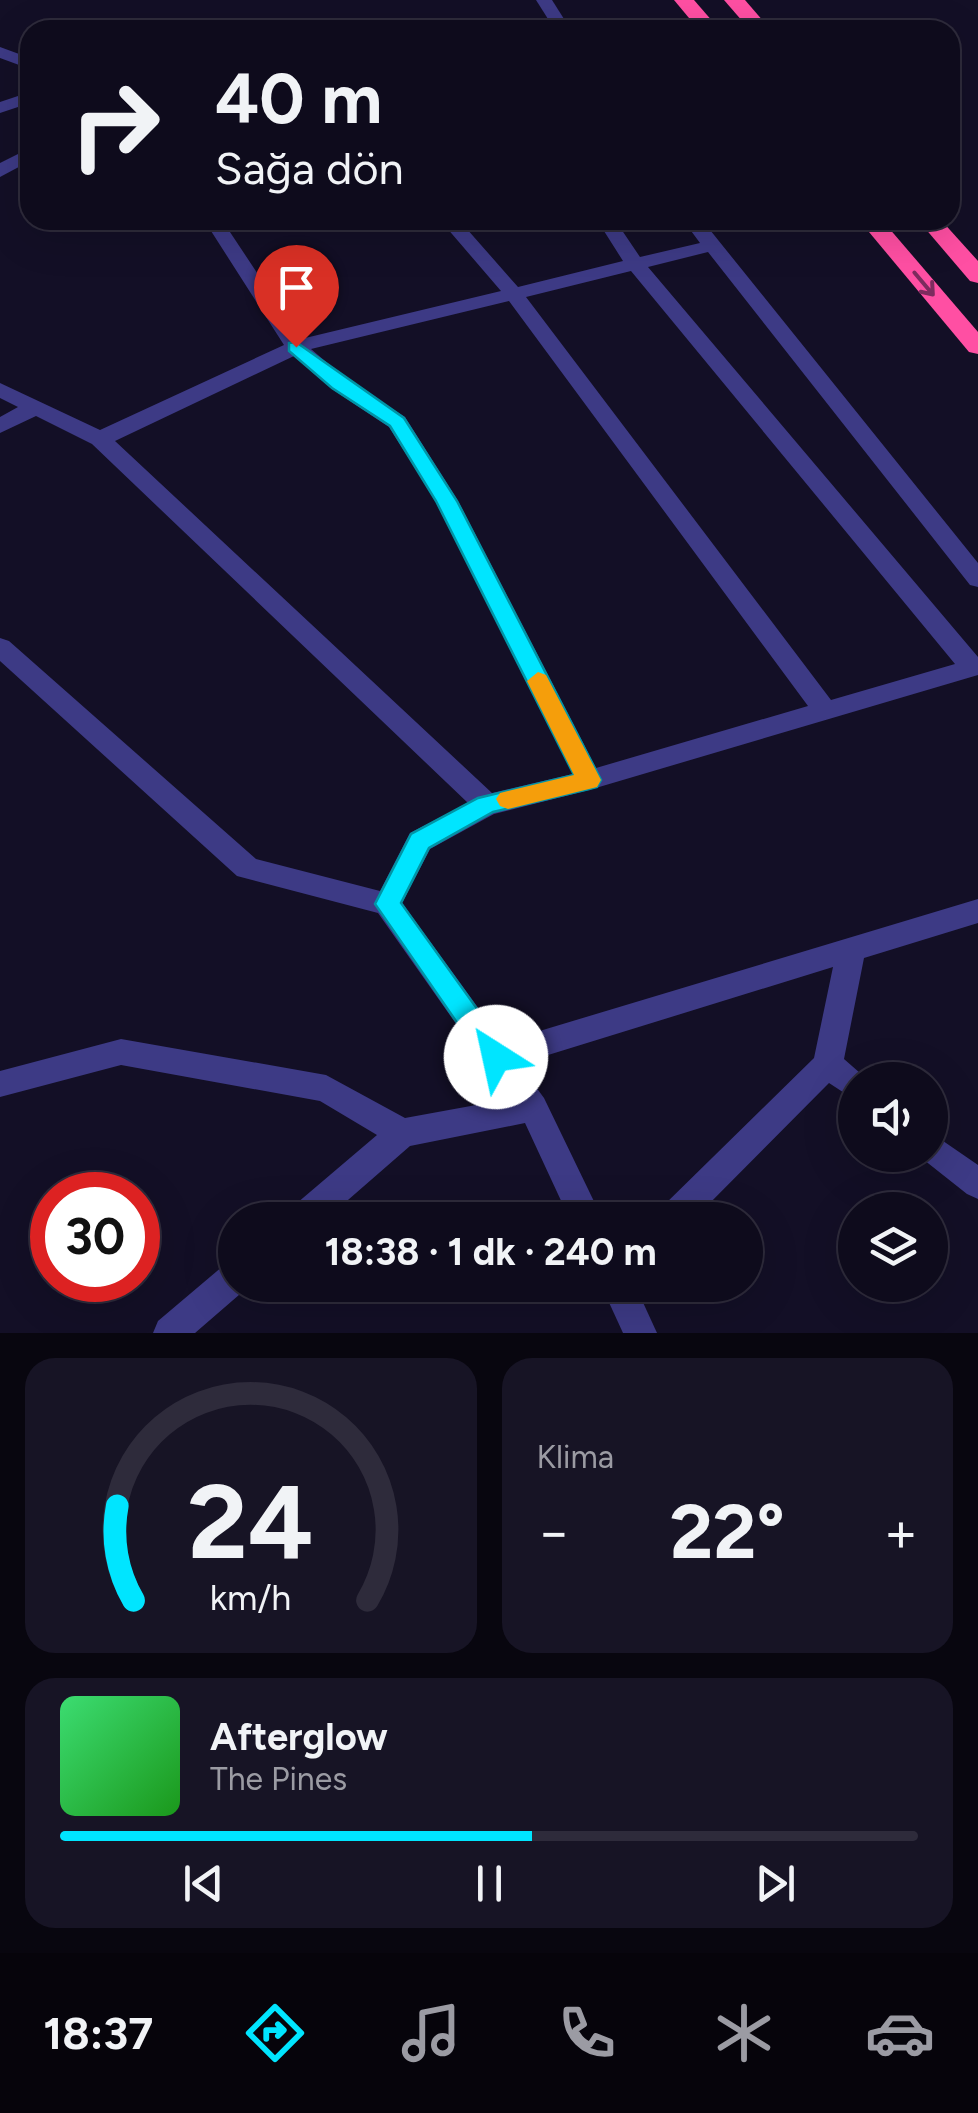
<!DOCTYPE html>
<html lang="tr">
<head>
<meta charset="utf-8">
<style>
  body { margin:0; font-family:Figtree,sans-serif; background:#171425; color:#f1f3f6; height:100vh; display:flex; flex-direction:column; font-size:38px; white-space:nowrap }
  * { box-sizing:border-box; margin:0 }
  p { font-size:32px; color:#9b9ba3 }
  .icon { flex:none; width:55px; height:55px; fill:none; stroke:currentColor; stroke-width:2; stroke-linecap:round; stroke-linejoin:round }
  .map { position:relative; height:1333px; overflow:hidden }
  .details { display:flex; flex-direction:column; gap:25px; padding:25px; background:#08060f; flex:1 }
  .details>* { flex:none }
  .hud { position:absolute; left:20px; top:20px; width:940px; height:210px; border-radius:30px; box-shadow:0 10px 40px #0002,0 0 0 2px #2e2b3b; background:#0e0b1c; color:#f1f3f6; overflow:hidden }
  .controls { position:absolute; left:838px; top:1062px; display:grid; gap:20px }
  .controls a { display:grid; place-items:center; width:110px; height:110px; border-radius:50%; background:#0e0b1c; box-shadow:0 10px 40px #0002,0 0 0 2px #2e2b3b; font-size:50px }
  .speed { position:absolute; left:30px; top:1172px; display:flex; gap:20px; font-size:50px; font-weight:700; text-align:center }
  .speed>* { display:grid; place-content:center; width:130px; height:130px; border-radius:50%; background:#0e0b1c; box-shadow:0 10px 40px #0002,0 0 0 2px #2e2b3b; line-height:1 }
  .speed .limit { border:15px solid #d22; background:#fff; color:#111 }
  .pin { position:absolute; display:grid; place-items:center; width:85px; height:85px; color:#fff; margin:-102px -42px; border-radius:50% 50% 50% 0; rotate:-45deg; box-shadow:0 0 10px #0007 }
  .pin .icon { rotate:45deg }
  .me { position:absolute; width:110px; margin:-55px; rotate:325deg; stroke-linejoin:round; filter:drop-shadow(0 0 8px #0008) }
  .turn { display:flex; align-items:center; gap:35px; height:210px; padding:0 30px; font-size:45px }
  .turn .icon { width:130px; height:130px; stroke-width:2.5 }
  .turn b { display:block; font-size:70px; line-height:85px }
  .big { font-size:75px; font-weight:700; line-height:1.1 }
  .details .card { flex:1; display:flex; flex-direction:column; justify-content:center; gap:15px; min-width:0; padding:0 35px; border-radius:30px; background:#171425 }
  .details .dial { align-items:center; gap:0 }
  .dial svg { height:260px; overflow:visible; fill:none; stroke:#2e2b3b; stroke-width:7; stroke-linecap:round; text-anchor:middle }
  .dial text { fill:#f1f3f6; stroke:none }
  .song { display:flex; align-items:center; gap:30px }
  .cover { width:120px; height:120px; border-radius:15px; background:linear-gradient(135deg,hsl(140 70% 55%),hsl(120 70% 35%)) }
  .played { height:10px; border-radius:5px; background:linear-gradient(90deg,#00e5ff 55%,#2e2b3b 55%) }
  .keys { display:flex; justify-content:space-around; direction:ltr }
  .heat { display:flex; justify-content:space-between; align-items:center; font-size:55px; direction:ltr }
  .details .tiles { flex:1; display:grid; gap:25px; grid-template-columns:1fr 1fr }
  .card:last-child { grid-column:span 2 }
  .trip { position:absolute; left:218px; top:1202px; width:545px; height:100px; border-radius:50px; background:#0e0b1c; box-shadow:0 10px 40px #0002,0 0 0 2px #2e2b3b; font-weight:700; line-height:100px; text-align:center }
  .dock { display:flex; height:160px; justify-content:space-around; align-items:center; background:#06040b; color:#9b9ba3 }
  .dock .icon { width:70px; height:70px }
  .dock .selected { color:#00e5ff }
  .dock b { font-size:45px; color:#f1f3f6 }
  .map>svg:first-child { display:block }
</style>
</head>
<body>
<div class="map">
<svg width="978" height="1333" viewBox="0 0 978 1333">
  <rect width="100%" height="100%" fill="#130f26"/>
  <g fill="none" stroke-linecap="round" stroke-linejoin="round">
    <g fill="#3d3a85" fill-rule="evenodd">
      <path d="M536,0H552L571,30H555Z"/>
      <path d="M0,47L30,58V69L0,58Z"/>
      <path d="M30,92V103L0,113V102Z"/>
      <path d="M30,148V161L0,177V163Z"/>
      <path d="M204,220H222L301,339L501,291L440,220H459L518,287L623,261L597,220H615L640,257L700,243L683,220H702L978,563V587L970,585L708,252L648,267L978,657V675L589,790L494,814L430,849L402,903L503,1042L978,899V923L864,958L844,1059L868,1080H855V1100L829,1083L693,1220H655L660,1209L814,1058L833,967L519,1064L544,1098L603,1220H570L525,1123L410,1146L325,1220H285L290,1209L377,1135L320,1101L121,1065L0,1097V1071L121,1039L326,1075L405,1118L509,1099L378,913L237,876L0,661V638L9,641L256,859L380,891L410,833L468,803L92,444L36,416L0,433V417L18,407L0,398V383L100,430L284,345ZM631,271L955,664L831,700L526,297ZM509,301L808,706L596,768L458,501L405,417L346,379L311,349ZM294,356L332,389L389,427L436,501L573,774L492,793L115,441Z"/>
      <path d="M930,1132L978,1165V1199L967,1194L919,1156L930,1155Z"/>
      <path d="M235,1261V1285H248L247,1288L195,1333H153L158,1321L223,1266Z"/>
      <path d="M601,1285H635L657,1333H623Z"/>
    </g>
    <g fill="#ff4fa3" fill-rule="evenodd">
      <path d="M674,0H694L720,30H699Z"/>
      <path d="M724,0H745L771,30H750Z"/>
      <path d="M859,220H882L978,332V354L969,352Z"/>
      <path d="M918,220H941L978,261V283L970,281Z"/>
    </g>
  </g>
  <defs><path id="oneway-shaft" d="M-6 0H5M1.5-3L5.5 0L1.5 3" fill="none" stroke-width="1.6" stroke-linecap="round" stroke-linejoin="round" transform="scale(2.5)"/></defs>
  <use stroke="#7d2c5e" href="#oneway-shaft" transform="translate(924 284) rotate(50)"/>
  <path fill="#00e5ff" stroke="#0095a6" stroke-width="2.5" d="M296,342L404,418L457,501L601,780L597,787L589,789L493,812L429,848L401,903L506,1049L510,1057L506,1066L496,1069L487,1066L375,904L411,834L478,798L574,775L436,501L390,426L332,388L289,351V343Z"/>
  <path fill="#f59e0b" d="M538,672L546,675L601,780L597,787L589,789L508,809L500,806L496,799L500,793L574,775L527,681Z"/>
</svg>
<div class="controls">
<a><svg class="icon" aria-label="sound" viewBox="0 0 24 24"><path d="M4 9h4l5-4v14l-5-4H4zM17 9q2 3 0 6"/></svg></a>
<a><svg class="icon" aria-label="layers" viewBox="0 0 24 24"><path d="M12 4l9 5-9 5-9-5zM3 14l9 5 9-5"/></svg></a>
</div>
<div class="speed"><div class="limit">30</div></div>
<div class="pin" style="left:296px;top:347px;background:#d93025"><svg class="icon" aria-label="arrive" viewBox="0 0 24 24"><path d="M6 21V4h12l-3 4 3 4H6"/></svg></div>
<svg class="me" style="left:496px;top:1057px" viewBox="-20 -20 40 40"><circle r="19" fill="#fff"/><path d="M0-13L10 11 0 6-10 11z" fill="#00e5ff"/></svg>
<div class="trip">18:38 · 1 dk · 240 m</div>
<div class="hud">
<div class="turn"><svg class="icon" aria-label="right" viewBox="0 0 24 24"><path d="M7 20v-9h11M14 6l5 5-5 5"/></svg><div><b>40 m</b>Sağa dön</div></div>
</div>
</div>
<section class="details">
<div class="tiles">
<div class="card dial"><svg viewBox="0 0 100 80">
<path d="M14 69A42 42 0 1 1 86 69"/>
<path d="M14 69A42 42 0 0 1 9 40" stroke="#00e5ff"/>
<text x="50" y="56" font-size="32" font-weight="700">24</text>
<text x="50" y="72" font-size="11">km/h</text>
</svg></div>
<div class="card"><p>Klima</p>
<div class="heat"><a>−</a><b class="big">22°</b><a>+</a></div>
</div>
<div class="card">
<div class="song"><i class="cover"></i><div><b>Afterglow</b><p>The Pines</p></div></div>
<div class="played"></div>
<div class="keys"><svg class="icon" aria-label="previous" viewBox="0 0 24 24"><path d="M18 5L8 12l10 7zM5 5v14"/></svg><svg class="icon" aria-label="pause" viewBox="0 0 24 24"><path d="M8 5v14M16 5v14"/></svg><svg class="icon" aria-label="next" viewBox="0 0 24 24"><path d="M6 5l10 7-10 7zM19 5v14"/></svg></div>
</div>
</div>
</section>
<nav class="dock">
<b>18:37</b>
<svg class="icon selected" aria-label="directions" viewBox="0 0 24 24"><path d="M12 3l9 9-9 9-9-9zM9 14v-3h6M13 9l2 2-2 2"/></svg>
<svg class="icon" aria-label="music" viewBox="0 0 24 24"><path d="M9 18V5l10-2v13"/><circle cx="6" cy="18" r="3"/><circle cx="16" cy="16" r="3"/></svg>
<svg class="icon" aria-label="phone" viewBox="0 0 24 24"><path d="M5 4h4l2 5-3 2q2 4 5 5l2-3 5 2v4C11 20 4 13 5 4z"/></svg>
<svg class="icon" aria-label="climate" viewBox="0 0 24 24"><path d="M12 3v18M4 7l16 10M4 17L20 7"/></svg>
<svg class="icon" aria-label="car" viewBox="0 0 24 24"><path d="M5 17H2v-5l4-1 3-4h7l3 4 3 1v5h-3M9 17h6M6 11h13"/><circle cx="7" cy="17" r="2"/><circle cx="17" cy="17" r="2"/></svg>
</nav>
</body>
</html>
